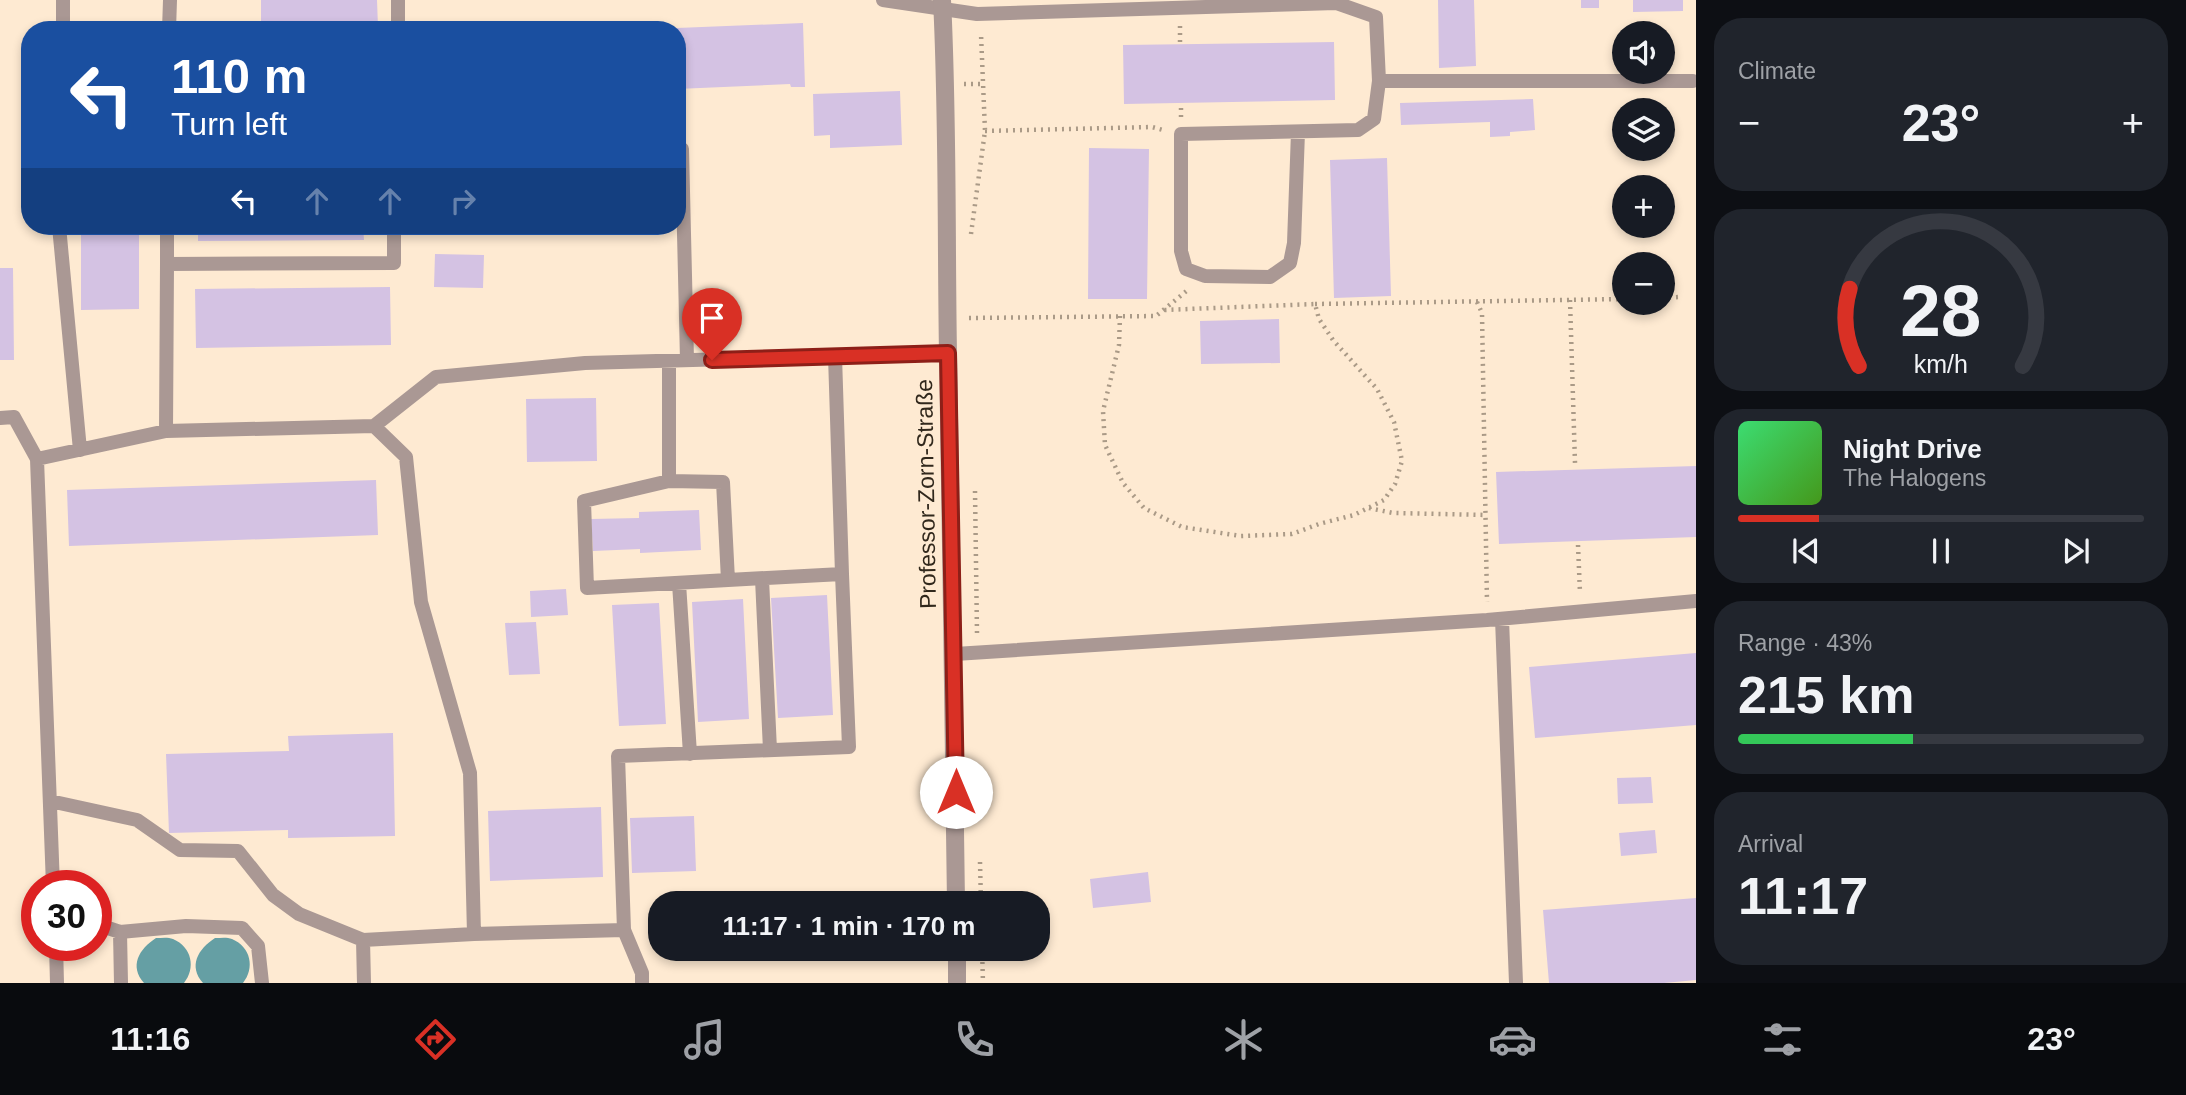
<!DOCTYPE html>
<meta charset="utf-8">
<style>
:root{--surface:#171b24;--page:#20242c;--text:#f1f3f6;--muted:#9ea1a6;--line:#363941;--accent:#d93025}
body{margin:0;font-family:Arial,sans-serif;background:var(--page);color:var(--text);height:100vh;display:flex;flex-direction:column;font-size:26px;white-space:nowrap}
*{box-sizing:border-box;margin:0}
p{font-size:23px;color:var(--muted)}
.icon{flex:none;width:38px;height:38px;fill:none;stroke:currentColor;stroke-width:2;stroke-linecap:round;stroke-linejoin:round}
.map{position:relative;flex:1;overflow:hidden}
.sheet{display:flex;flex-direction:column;gap:18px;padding:18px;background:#0d0f14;width:490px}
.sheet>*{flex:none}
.hud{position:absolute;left:21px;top:21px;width:665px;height:214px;border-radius:28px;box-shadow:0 4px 10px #0003;background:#1a4fa0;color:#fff;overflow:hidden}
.fabs{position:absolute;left:1612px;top:21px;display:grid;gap:14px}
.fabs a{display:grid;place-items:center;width:63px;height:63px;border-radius:50%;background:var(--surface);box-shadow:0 4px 10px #0003;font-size:35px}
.speed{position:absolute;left:21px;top:870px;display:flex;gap:14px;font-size:35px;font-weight:700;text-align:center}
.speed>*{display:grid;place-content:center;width:91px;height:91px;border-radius:50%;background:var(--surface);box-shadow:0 4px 10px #0003;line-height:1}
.speed .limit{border:10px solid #d22;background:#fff;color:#111}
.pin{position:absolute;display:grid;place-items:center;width:60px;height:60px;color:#fff;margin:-72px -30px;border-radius:50% 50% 50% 0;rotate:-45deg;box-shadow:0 0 7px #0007}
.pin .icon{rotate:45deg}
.me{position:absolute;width:77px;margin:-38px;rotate:0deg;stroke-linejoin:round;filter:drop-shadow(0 0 5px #0008)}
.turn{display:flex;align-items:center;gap:24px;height:147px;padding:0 35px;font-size:32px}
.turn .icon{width:91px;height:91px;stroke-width:2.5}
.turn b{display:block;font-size:49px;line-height:60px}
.lanes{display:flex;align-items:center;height:66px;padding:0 35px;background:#0003;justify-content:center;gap:35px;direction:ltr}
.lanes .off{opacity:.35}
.big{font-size:52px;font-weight:700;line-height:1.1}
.sheet .card{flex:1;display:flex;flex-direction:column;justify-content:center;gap:10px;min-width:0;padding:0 24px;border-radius:28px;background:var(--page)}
.sheet .dial{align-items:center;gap:0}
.dial svg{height:182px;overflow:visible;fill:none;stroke:var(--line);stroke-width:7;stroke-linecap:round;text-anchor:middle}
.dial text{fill:var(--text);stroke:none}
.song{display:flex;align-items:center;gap:21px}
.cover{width:84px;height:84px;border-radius:10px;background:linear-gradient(135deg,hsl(140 70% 55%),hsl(100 70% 35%))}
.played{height:7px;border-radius:4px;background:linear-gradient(90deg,var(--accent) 20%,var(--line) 20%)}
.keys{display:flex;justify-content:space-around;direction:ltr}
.heat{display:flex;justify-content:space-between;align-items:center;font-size:38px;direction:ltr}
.charge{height:10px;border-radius:5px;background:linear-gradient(90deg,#34c759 43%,var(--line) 0)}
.trip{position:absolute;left:648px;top:891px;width:402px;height:70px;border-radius:28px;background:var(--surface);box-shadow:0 4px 10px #0003;font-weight:700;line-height:70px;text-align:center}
.tabs{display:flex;height:112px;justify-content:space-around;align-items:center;background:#090b0e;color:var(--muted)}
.tabs .icon{width:49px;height:49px}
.tabs .selected{color:var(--accent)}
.tabs b{font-size:32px;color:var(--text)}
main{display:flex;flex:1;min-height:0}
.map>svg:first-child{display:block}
.water{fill:#659fa4}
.building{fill:#d4c2e3}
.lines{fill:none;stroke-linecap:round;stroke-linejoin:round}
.path{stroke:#aa9a87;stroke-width:4.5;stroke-dasharray:2 5;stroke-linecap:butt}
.lane{stroke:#aa9894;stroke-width:14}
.street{stroke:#aa9894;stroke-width:18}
.route-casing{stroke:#8d1f18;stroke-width:18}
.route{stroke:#d93025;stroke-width:12}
.labels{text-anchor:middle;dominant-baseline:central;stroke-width:5;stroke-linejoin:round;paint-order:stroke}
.street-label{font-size:23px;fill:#31281c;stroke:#feead2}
</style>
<main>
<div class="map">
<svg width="1696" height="983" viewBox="0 0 1696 983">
<rect width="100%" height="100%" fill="#feead2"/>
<path class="water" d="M 156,938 C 162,938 168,937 173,939 C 192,947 196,968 184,983 L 144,983 C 129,966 139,949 156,938 Z
M 215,938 C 221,938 227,937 232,939 C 251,947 255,968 243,983 L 203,983 C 188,966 198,949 215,938 Z"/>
<path class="building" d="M 261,0 L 377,0 L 378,27 L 261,30 Z
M 1438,0 L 1474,0 L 1476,66 L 1439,68 Z
M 1581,0 L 1599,0 L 1599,8 L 1581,8 Z
M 1633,0 L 1683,0 L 1683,11 L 1633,12 Z
M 803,23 L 805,87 L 791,87 L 790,84 L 677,89 L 677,28 Z
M 1334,42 L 1335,100 L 1124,104 L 1123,45 Z
M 900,91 L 902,145 L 830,148 L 830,135 L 814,136 L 813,94 Z
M 1533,99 L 1535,130 L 1510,132 L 1510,136 L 1490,137 L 1490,122 L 1401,125 L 1400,103 Z
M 1089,148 L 1149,149 L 1147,299 L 1088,299 Z
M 1387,158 L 1391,296 L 1334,298 L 1330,160 Z
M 81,226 L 139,226 L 139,309 L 81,310 Z
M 198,226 L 363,226 L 364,240 L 198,241 Z
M 435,254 L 484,255 L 483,288 L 434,287 Z
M 0,268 L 13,268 L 14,360 L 0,360 Z
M 390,287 L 391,345 L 196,348 L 195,289 Z
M 1279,319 L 1280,363 L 1201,364 L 1200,321 Z
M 596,398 L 597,461 L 527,462 L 526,399 Z
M 1696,466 L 1696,537 L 1499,544 L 1496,472 Z
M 376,480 L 378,535 L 69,546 L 67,490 Z
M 699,510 L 701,550 L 640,553 L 640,549 L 593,551 L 591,519 L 639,518 L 639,512 Z
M 566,589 L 568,615 L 531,617 L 530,591 Z
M 827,595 L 833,715 L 778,718 L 771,598 Z
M 743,599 L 749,719 L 698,722 L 692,602 Z
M 659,603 L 666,724 L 619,726 L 612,605 Z
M 536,622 L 540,674 L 509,675 L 505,623 Z
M 1696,653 L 1696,725 L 1535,738 L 1529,667 Z
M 393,733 L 395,836 L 288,838 L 288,830 L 169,833 L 166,754 L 289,751 L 288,736 Z
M 1651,777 L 1653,803 L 1618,804 L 1617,778 Z
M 601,807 L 603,877 L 490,881 L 488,811 Z
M 694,816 L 696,871 L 632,873 L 630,818 Z
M 1655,830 L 1657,853 L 1621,856 L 1619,833 Z
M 1148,872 L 1151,902 L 1093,908 L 1090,879 Z
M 1696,898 L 1696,980 L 1664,983 L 1549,983 L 1543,910 Z"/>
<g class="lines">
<path class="path" d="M 1180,26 L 1180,44
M 964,84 L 984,84
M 1181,117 L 1181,103
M 985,131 L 1152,127 L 1163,130
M 971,234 L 985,131 L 981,34
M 1662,298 L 1680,297
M 1570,300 L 1575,463
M 1477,302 L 1482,313 L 1487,602
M 1315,304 L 1624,299
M 1120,316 L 1119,345 L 1103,411 L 1105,445 L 1123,483 L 1144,508 L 1182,527 L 1241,536 L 1292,534 L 1319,524 L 1354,515 L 1384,500 L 1395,484 L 1402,461 L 1394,422 L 1377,389 L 1333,340 L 1319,319 L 1315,304 L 1164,310
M 969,318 L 1156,316 L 1189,289
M 975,491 L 977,633
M 1369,508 L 1393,513 L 1487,515
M 1578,545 L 1580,593
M 980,862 L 981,903
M 982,948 L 983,983"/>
<path class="lane" d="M 63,0 L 63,30
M 883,0 L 977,14 L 1336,3 L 1376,17 L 1379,81 L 1693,81
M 169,30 L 170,0
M 398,30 L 398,0
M 1298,132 L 1294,243 L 1290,263 L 1270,277 L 1205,276 L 1186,269 L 1181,251 L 1181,134 L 1358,130 L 1374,119 L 1379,81
M 682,149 L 687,360
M 59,226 L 80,450
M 167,226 L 167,264 L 394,263 L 394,226
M 669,361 L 669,481 L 723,482 L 728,580 L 842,574 L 835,356
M 0,418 L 14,417 L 37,459 L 53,886
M 374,426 L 406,457 L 421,602 L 470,773 L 474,934 L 624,930 L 618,756 L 849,747 L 842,574
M 166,431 L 167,264
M 37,459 L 166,431 L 374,426 L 436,377 L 585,363 L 948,353
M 669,481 L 584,501 L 587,588 L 728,580
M 762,579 L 770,750
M 679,583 L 690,754
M 1502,619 L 1516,983
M 955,654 L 1487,620 L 1696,601
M 50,801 L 137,820 L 180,850 L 238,851 L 273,895 L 299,914 L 363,940
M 96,924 L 120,932 L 186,926 L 242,928 L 258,946 L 262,983
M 624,930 L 642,973 L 642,983
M 120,932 L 121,983
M 56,945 L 57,983
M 364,983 L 363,940 L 474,934"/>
<path class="street" d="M 942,0 C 948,118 946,236 948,354 C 950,537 955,720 956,903
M 957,948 L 957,983"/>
</g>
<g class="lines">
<g class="route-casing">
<path id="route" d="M 712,360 L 948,353 L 956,792"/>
</g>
<use href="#route" class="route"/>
</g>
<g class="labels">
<g class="street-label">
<text transform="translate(926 494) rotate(-91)">Professor-Zorn-Straße</text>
</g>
</g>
</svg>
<div class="fabs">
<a><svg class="icon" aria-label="sound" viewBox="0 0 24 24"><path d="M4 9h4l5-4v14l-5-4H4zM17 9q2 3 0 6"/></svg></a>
<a><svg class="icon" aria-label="layers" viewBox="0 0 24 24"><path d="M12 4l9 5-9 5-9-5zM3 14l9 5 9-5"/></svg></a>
<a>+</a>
<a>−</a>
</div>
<div class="speed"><div class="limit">30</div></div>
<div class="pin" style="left:712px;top:360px;background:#d93025"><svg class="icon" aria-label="arrive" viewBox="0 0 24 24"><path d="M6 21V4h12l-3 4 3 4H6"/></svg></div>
<svg class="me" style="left:956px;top:792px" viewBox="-20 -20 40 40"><circle r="19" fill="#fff"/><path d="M0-13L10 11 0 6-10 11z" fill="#d93025"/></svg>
<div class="trip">11:17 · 1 min · 170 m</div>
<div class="hud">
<div class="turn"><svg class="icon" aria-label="left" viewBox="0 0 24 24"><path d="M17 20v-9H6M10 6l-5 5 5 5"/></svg><div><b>110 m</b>Turn left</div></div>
<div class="lanes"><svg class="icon" aria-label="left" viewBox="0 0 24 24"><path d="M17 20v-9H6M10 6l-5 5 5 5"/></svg><svg class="icon off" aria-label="ahead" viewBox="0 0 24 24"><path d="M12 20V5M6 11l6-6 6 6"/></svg><svg class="icon off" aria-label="ahead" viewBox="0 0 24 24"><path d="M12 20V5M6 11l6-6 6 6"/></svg><svg class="icon off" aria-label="right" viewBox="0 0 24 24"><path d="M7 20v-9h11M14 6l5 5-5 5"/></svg></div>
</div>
</div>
<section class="sheet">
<div class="card"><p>Climate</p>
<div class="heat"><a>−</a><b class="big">23°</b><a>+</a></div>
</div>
<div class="card dial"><svg viewBox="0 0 100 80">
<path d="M14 69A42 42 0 1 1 86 69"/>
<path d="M14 69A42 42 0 0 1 10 35" stroke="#d93025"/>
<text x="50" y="56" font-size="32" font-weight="700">28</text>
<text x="50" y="72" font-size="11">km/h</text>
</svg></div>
<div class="card">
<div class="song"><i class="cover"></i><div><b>Night Drive</b><p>The Halogens</p></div></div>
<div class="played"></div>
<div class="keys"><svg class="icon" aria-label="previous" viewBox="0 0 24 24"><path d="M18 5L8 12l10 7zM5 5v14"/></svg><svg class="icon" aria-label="pause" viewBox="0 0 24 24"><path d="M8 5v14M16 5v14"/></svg><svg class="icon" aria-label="next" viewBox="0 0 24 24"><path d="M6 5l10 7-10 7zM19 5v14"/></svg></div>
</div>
<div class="card"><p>Range · 43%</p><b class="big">215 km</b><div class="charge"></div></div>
<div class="card"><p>Arrival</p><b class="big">11:17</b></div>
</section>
</main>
<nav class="tabs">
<b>11:16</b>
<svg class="icon selected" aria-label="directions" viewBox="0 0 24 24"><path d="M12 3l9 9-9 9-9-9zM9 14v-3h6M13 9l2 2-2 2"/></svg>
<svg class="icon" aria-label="music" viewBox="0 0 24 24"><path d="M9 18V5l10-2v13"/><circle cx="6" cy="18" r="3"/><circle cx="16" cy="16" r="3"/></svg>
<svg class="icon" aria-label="phone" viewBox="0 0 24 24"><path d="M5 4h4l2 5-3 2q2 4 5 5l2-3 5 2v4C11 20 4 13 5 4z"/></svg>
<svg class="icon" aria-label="climate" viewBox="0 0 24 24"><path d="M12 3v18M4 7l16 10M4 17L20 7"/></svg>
<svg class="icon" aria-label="car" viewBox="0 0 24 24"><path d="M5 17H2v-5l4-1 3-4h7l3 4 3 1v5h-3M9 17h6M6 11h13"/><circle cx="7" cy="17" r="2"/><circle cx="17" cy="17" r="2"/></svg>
<svg class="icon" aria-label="filters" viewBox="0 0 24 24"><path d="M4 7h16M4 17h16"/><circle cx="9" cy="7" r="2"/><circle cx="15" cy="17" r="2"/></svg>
<b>23°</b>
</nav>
